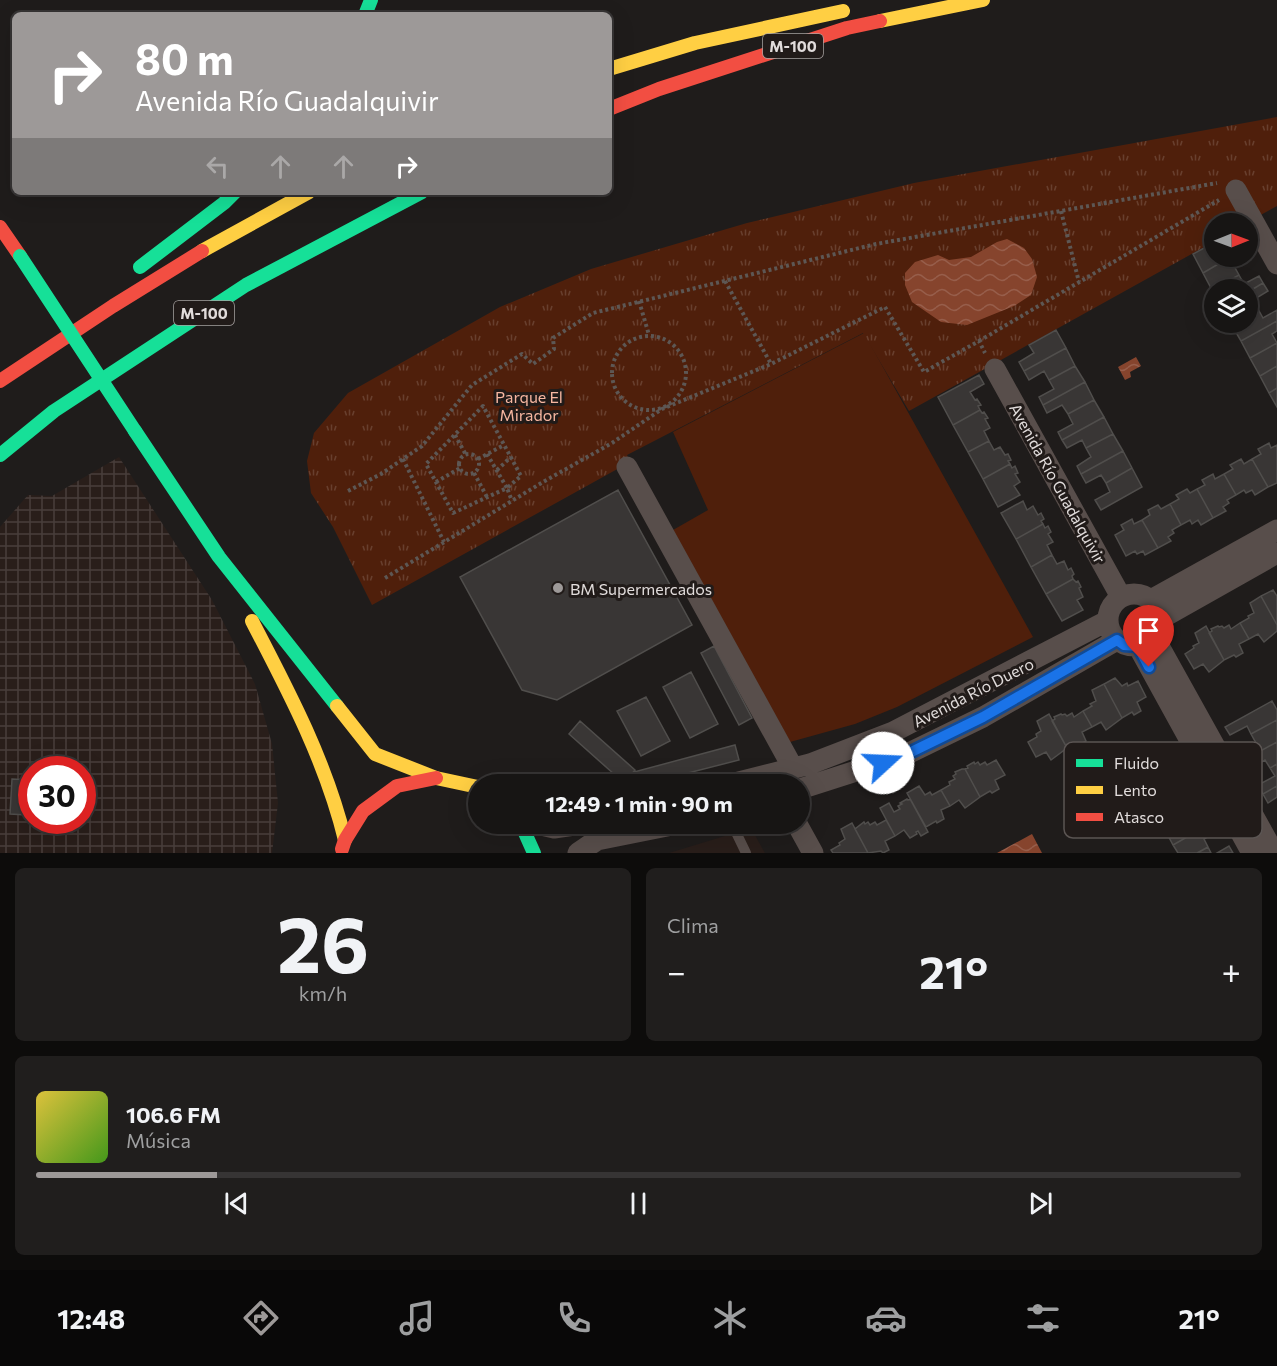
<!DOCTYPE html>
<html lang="es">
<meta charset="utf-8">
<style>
:root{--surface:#171514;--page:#201e1d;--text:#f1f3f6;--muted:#9e9fa0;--line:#363434;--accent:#9d9998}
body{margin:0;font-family:Commissioner,sans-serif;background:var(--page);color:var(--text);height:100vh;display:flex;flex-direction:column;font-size:22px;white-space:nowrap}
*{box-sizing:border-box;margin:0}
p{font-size:20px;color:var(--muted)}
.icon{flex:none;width:33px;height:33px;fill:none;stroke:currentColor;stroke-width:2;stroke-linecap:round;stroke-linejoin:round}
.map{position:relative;height:853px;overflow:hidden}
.panel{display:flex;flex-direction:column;gap:15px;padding:15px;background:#0d0c0b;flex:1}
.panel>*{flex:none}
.top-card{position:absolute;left:12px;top:12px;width:600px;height:183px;border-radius:9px;box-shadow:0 6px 24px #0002,0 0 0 2px var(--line);background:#9d9998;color:#fff;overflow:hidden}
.needle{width:39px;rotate:89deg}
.tools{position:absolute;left:1204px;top:213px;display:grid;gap:12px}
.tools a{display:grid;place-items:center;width:54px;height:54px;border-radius:50%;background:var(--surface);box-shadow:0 6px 24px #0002,0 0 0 2px var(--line);font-size:30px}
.speed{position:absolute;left:18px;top:756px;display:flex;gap:12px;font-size:30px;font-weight:700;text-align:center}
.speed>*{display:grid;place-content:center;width:78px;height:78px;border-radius:50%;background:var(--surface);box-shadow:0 6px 24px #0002,0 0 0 2px var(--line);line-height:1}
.speed .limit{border:9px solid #d22;background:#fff;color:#111}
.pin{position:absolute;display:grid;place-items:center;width:51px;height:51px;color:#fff;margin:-62px -26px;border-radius:50% 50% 50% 0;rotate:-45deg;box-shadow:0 0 6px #0007}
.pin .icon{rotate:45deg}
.me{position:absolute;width:66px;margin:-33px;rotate:70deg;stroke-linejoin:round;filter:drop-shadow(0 0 4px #0008)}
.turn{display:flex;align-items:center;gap:21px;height:126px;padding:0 24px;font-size:27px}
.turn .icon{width:78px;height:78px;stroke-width:2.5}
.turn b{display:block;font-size:42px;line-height:51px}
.lanes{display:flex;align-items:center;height:57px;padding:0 24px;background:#0003;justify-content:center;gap:30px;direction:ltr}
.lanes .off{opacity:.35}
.big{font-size:45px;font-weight:700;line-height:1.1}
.panel .tile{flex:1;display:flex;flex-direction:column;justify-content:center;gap:9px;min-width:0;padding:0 21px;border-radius:9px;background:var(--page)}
.panel .dial{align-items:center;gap:0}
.dial b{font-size:78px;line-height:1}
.song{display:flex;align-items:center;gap:18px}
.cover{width:72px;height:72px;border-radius:9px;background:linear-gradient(135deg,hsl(50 70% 55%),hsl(100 70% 35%))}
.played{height:6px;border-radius:3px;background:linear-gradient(90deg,var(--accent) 15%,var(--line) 15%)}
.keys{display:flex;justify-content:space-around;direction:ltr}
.heat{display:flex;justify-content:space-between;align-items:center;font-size:33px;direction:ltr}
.panel .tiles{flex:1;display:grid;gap:15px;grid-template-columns:1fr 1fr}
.tile:last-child{grid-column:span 2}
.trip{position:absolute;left:468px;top:774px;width:342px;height:60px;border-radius:30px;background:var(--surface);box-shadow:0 6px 24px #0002,0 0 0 2px var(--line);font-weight:700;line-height:60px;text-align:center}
.tab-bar{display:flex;height:96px;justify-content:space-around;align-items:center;background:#090808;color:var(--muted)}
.tab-bar .icon{width:42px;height:42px}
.tab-bar .current{color:var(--accent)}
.tab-bar b{font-size:27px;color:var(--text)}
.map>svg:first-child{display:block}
.built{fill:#291e1a}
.industrial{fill:url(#industrial-grid);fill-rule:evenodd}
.grass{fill:#4f1f0b}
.park{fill:url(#park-tufts)}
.water{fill:url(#water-waves)}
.building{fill:#393635;stroke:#504e4c;stroke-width:1.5}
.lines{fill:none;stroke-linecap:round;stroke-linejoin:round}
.path{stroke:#5d5754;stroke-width:4;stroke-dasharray:3 3;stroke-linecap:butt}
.lane{stroke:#584e4b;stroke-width:10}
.street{stroke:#584e4b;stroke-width:21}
.fast{stroke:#16e098;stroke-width:14}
.slow{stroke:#ffcf43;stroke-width:14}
.jam{stroke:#f24e42;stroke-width:14}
.fast-bridge{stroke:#16e098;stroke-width:14}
.route-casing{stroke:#114b97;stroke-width:15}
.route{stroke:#1a73e8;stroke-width:10}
.poi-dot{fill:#9d9998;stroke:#211b19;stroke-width:2}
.labels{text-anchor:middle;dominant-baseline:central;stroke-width:6;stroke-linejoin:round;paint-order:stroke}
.shield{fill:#211b19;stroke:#a7a2a1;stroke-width:1.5}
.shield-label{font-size:15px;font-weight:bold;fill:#e1dcdb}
.park-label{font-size:16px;fill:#f6b6a0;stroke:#211b19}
.street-label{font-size:16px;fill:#e1dcdb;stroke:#211b19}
.poi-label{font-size:16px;fill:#e1dcdb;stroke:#211b19;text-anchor:start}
.key{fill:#211b19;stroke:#5b5553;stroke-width:1.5}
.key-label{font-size:16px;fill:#e1dcdb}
</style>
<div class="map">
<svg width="1277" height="853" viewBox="0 0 1277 853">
<defs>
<pattern id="industrial-grid" width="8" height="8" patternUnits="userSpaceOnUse" patternTransform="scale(1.5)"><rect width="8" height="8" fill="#291e1a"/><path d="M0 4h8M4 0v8" fill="none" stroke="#483e3b"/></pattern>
<pattern id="park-tufts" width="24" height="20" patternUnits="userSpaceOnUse" patternTransform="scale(1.5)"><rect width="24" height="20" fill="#4f1f0b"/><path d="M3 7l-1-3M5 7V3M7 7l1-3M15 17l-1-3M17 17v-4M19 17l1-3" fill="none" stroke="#683f2e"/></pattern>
<pattern id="water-waves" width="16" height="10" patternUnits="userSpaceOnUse" patternTransform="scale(1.5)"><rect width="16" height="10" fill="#86442d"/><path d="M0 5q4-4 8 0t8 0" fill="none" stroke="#975e4b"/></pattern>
</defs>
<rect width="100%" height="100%" fill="#1f1c1b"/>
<path class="built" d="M 751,828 L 765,853 L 669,853 Z"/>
<path class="industrial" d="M 119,457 L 212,600 L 255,684 L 272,744 L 278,803 L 272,853 L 0,853 L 0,527 L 28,495 L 52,496 ZM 32,770 L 82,770 L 82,820 L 32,820 Z"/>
<path class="grass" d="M 864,333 L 1033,637 L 897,707 L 855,724 L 790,742 L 673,530 L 708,510 L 673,432 Z"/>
<path class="park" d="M 1277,117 L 1277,206 L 1246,223 L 1215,224 L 1215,241 L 909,411 L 863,333 L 627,455 L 630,462 L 372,605 L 333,527 L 311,493 L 307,461 L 314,433 L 348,393 L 500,307 L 591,269 L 747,223 L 914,183 Z"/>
<path class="water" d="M 1007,239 L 1024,248 L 1032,259 L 1037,277 L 1031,295 L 1014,306 L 967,325 L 941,322 L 912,302 L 905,285 L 905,273 L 915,262 L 938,255 L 949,260 L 971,257 L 997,242 Z
M 1136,357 L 1141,366 L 1130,372 L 1131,377 L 1125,380 L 1118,367 Z
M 1032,834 L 1042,853 L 997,853 Z"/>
<path class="building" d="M 1215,242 L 1215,256 L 1232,256 L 1203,273 L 1193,254 Z
M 1232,256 L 1248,256 L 1249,258 L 1234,266 L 1239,275 L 1212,290 L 1203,273 Z
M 1239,275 L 1244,284 L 1259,276 L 1263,283 L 1248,292 L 1248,290 L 1215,290 L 1215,294 L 1212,290 Z
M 1263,283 L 1268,291 L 1253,300 L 1258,309 L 1248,314 L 1248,292 Z
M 1258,309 L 1263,318 L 1277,310 L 1277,321 L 1241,341 L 1231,324 L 1248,322 L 1248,314 Z
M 1277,321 L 1277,331 L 1272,334 L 1277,343 L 1250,358 L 1241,341 Z
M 1056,330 L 1066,348 L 1024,371 L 1019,362 L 1034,353 L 1029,345 Z
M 1277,343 L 1277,366 L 1260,376 L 1250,358 Z
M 1066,348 L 1075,366 L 1049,380 L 1044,371 L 1029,380 L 1024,371 Z
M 1075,366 L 1085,382 L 1043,405 L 1039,397 L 1054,389 L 1049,380 Z
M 1277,366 L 1277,388 L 1269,393 L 1260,376 Z
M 979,375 L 984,384 L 970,392 L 975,400 L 977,399 L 981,405 L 978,406 L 980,410 L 953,425 L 938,397 Z
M 1085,382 L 1094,400 L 1068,414 L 1062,405 L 1047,413 L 1043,405 Z
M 1277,388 L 1277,407 L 1269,393 Z
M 1094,400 L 1104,417 L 1062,440 L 1058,432 L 1073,424 L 1068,414 Z
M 980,410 L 982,413 L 984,412 L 988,418 L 985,419 L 990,428 L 984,431 L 989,441 L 968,452 L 953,425 Z
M 1104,417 L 1113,434 L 1086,448 L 1082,440 L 1067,448 L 1062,440 Z
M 1113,434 L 1123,451 L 1081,474 L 1077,466 L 1091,457 L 1086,448 Z
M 989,441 L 994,450 L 1000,447 L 1005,455 L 1008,454 L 1011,460 L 1008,461 L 1010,464 L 983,479 L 968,452 Z
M 1269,443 L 1271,448 L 1277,445 L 1277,483 L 1268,487 L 1252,459 L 1261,454 L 1258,449 Z
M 1123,451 L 1132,468 L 1106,483 L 1101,475 L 1086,483 L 1081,474 Z
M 1241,459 L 1244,464 L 1252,459 L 1268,487 L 1255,495 L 1252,490 L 1246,493 L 1244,490 L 1236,495 L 1224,474 L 1233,469 L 1230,465 Z
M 1010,464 L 1012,468 L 1015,466 L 1018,473 L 1015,474 L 1020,482 L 1014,486 L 1020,495 L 998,507 L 983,479 Z
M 1132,468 L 1142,487 L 1101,510 L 1095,500 L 1110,492 L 1106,483 Z
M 1213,474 L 1215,479 L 1224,474 L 1236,495 L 1227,500 L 1229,503 L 1223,507 L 1226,511 L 1213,518 L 1197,489 L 1205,485 L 1202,480 Z
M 1187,489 L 1190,493 L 1197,489 L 1213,518 L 1201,525 L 1198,520 L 1192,524 L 1190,520 L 1181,525 L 1170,504 L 1179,499 L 1176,495 Z
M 618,490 L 692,625 L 557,700 L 522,690 L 460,577 Z
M 1023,501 L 1027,510 L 1033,506 L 1038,515 L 1041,513 L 1044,519 L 1041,521 L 1043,524 L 1016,539 L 1001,513 Z
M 1170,504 L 1181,525 L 1172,530 L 1174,533 L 1168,537 L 1171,541 L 1158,548 L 1142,520 L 1150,515 L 1148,510 L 1158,505 L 1161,509 Z
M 1132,519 L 1134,524 L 1142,520 L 1158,548 L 1145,555 L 1143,551 L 1137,554 L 1135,551 L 1126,556 L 1115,535 L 1124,530 L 1121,525 Z
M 1043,524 L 1045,528 L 1048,526 L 1051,532 L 1048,534 L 1053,542 L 1047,545 L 1052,555 L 1031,567 L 1016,539 Z
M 1052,555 L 1057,564 L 1064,561 L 1068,570 L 1071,568 L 1074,574 L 1072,576 L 1073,579 L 1046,594 L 1031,567 Z
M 1073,579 L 1076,582 L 1078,581 L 1081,587 L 1079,588 L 1083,597 L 1077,600 L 1083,610 L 1062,621 L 1046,594 Z
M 1273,590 L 1277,596 L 1277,625 L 1261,596 Z
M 1261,596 L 1277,625 L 1277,631 L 1264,642 L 1258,634 L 1249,639 L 1240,623 L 1249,618 L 1248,616 L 1254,613 L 1250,603 Z
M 1240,623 L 1249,639 L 1239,644 L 1243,653 L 1236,657 L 1234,655 L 1224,660 L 1209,633 L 1212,631 L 1211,629 L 1218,626 L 1219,627 L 1222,626 L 1224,628 L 1229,625 L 1231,629 Z
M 1206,626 L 1224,660 L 1209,672 L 1203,664 L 1194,669 L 1185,654 L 1194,648 L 1193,646 L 1199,643 L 1195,633 Z
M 714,646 L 752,718 L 739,725 L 701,653 Z
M 691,672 L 718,724 L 690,738 L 663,687 Z
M 1115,678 L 1122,686 L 1127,683 L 1128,686 L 1138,681 L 1146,697 L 1137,702 L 1141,711 L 1134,715 L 1132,712 L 1122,718 L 1104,684 Z
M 1104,684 L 1122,718 L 1106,730 L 1101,722 L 1092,727 L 1083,711 L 1092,706 L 1090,704 L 1096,701 L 1092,690 Z
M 646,697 L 670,741 L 641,756 L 617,711 Z
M 1272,701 L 1277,710 L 1277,720 L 1251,734 L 1247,726 L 1230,735 L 1225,727 Z
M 1083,711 L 1092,727 L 1082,732 L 1086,741 L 1079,745 L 1077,743 L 1067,748 L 1052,721 L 1055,719 L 1054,717 L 1061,714 L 1062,715 L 1065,714 L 1067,716 L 1072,713 L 1074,717 Z
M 1049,714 L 1067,748 L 1051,760 L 1046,752 L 1036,757 L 1028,742 L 1037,737 L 1036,734 L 1041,731 L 1037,721 Z
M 1277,720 L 1277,742 L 1244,760 L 1239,752 L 1256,743 L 1251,734 Z
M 580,721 L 635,770 L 624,783 L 569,734 Z
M 1277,742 L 1277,764 L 1270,768 L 1265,760 L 1249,769 L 1244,760 Z
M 735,745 L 739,760 L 645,784 L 637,784 L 634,772 Z
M 996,760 L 1005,775 L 995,780 L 999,789 L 992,793 L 990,791 L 980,797 L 965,769 L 968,768 L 967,766 L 974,762 L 975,764 L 978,762 L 980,765 L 985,762 L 987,765 Z
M 1277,764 L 1277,786 L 1263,794 L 1258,785 L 1275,776 L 1270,768 Z
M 962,769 L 965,769 L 980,797 L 965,808 L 959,800 L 950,806 L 941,790 L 950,785 L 949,782 L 955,779 L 953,776 L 956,774 L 955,772 Z
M 12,779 L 30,780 L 27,815 L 10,814 Z
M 919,786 L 925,795 L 930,792 L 932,795 L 941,790 L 950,806 L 941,810 L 944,819 L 937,823 L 936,821 L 926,827 L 907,793 Z
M 1277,786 L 1277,797 L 1268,803 L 1263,794 Z
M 907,799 L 908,800 L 910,799 L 928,832 L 921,836 L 918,831 L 916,832 L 917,834 L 910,838 L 904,830 L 895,836 L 880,808 L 889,803 L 894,812 L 900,809 L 898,806 L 902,804 L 900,803 Z
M 1190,813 L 1194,822 L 1210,813 L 1215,821 L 1173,845 L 1164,828 Z
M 886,820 L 895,836 L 885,841 L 889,850 L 883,853 L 881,851 L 868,853 L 855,829 L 864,822 L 865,824 L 868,822 L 870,825 L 875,822 L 877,825 Z
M 1215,821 L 1220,830 L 1204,839 L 1208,847 L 1197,853 L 1178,853 L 1173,845 Z
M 852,823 L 868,853 L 833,853 L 831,850 L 840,845 L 839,843 L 845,839 L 841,829 Z
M 1229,846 L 1233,853 L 1217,853 Z
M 1208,847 L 1211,853 L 1197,853 L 1201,851 Z"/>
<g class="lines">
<path class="path" d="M 1061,211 L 1079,282
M 725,281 L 771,364
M 639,301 L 649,335
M612 373a37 37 0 1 1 74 0a37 37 0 1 1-74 0Z
M 979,341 L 1219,200
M 455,435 L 466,455
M 487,454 L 507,488 L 453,513 L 426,464 L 483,406 L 521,476 L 507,488 L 512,501
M459 464a10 10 0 1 1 20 0a10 10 0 1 1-20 0Z
M 403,459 L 444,542
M 478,459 L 504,445
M 497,470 L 511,457
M 474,473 L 487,497
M 436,482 L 460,468
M 348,491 L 381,474 L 422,446 L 472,385 L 522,354 L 533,364 L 554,349 L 553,338 L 593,313 L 876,244 L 1217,183
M 385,578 L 543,482 L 612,443 L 662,409 L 771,364 L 885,307 L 924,372 L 979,341 L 985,353"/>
<path class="lane" d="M 732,824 L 746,853"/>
<path class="street" d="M 1236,190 L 1277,264
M 995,369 L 1121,597
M 627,467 L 793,768
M1108 620a26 26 0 1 1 52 0a26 26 0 1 1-52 0Z
M 1151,600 L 1277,530
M 1160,619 L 1277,553
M 1154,637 L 1274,853
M 1138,646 L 1252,853
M 731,784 L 810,764 L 893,732 L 1107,621
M 800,789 L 903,756 L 983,717 L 1117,640
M 537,824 L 554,828 L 581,824
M 797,824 L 813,853
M 578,853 L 597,840 L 677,824"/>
<path class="fast" d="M 365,15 L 371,0
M 140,267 L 224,203 L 235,192
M 135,431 L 219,557 L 337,706
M 0,455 L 54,411 L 246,285 L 422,192
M 521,824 L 534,853"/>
<path class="slow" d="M 880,21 L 983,0
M 609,69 L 695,43 L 843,11
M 202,251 L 309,192
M 252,621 C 289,692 326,762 345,840
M 337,706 L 375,754 L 436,778 L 478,787"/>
<path class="jam" d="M 609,109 L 659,89 L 847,28 L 880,21
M 0,227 L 20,256
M 0,381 L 113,306 L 202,251
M 342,849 L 345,840 L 363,811 L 397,786 L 436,778"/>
<path class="fast-bridge" d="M 20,256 L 135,431"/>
</g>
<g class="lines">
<g class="route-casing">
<path id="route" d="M 883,763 L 903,756 L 983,717 L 1117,640 L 1124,645 L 1138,646 L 1149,667"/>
</g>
<use href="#route" class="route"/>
</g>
<circle class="poi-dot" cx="558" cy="588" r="6"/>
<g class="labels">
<g class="shield">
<rect x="763" y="34" width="60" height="24" rx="4.5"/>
<rect x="174" y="301" width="60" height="24" rx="4.5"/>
</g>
<g class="shield-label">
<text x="793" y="46">M-100</text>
<text x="204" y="313">M-100</text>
</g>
<g class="park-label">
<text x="529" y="396">Parque El<tspan x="529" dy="18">Mirador</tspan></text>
</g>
<g class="street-label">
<text transform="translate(1058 483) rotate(61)">Avenida Río Guadalquivir</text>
<text transform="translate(973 692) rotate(-27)">Avenida Río Duero</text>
</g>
<g class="poi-label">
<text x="570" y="588">BM Supermercados</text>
</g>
</g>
<rect x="1064" y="742" width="198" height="96" rx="9" class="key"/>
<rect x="1076" y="759" width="27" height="8" fill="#16e098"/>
<rect x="1076" y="786" width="27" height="8" fill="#ffcf43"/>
<rect x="1076" y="813" width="27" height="8" fill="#f24e42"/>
<g class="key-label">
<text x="1114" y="769">Fluido</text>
<text x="1114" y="796">Lento</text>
<text x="1114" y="823">Atasco</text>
</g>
</svg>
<div class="tools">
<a><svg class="needle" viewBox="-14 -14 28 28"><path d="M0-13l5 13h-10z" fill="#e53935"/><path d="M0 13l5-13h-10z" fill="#9e9fa0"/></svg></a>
<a><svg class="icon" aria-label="layers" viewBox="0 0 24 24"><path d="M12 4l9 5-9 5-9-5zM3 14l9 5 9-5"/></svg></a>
</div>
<div class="speed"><div class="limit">30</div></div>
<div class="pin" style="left:1149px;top:667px;background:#d93025"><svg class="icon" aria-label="arrive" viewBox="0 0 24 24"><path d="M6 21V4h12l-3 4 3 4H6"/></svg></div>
<svg class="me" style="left:883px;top:763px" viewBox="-20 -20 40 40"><circle r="19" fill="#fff"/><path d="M0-13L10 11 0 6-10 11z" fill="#1a73e8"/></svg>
<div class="trip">12:49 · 1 min · 90 m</div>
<div class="top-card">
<div class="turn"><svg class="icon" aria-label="right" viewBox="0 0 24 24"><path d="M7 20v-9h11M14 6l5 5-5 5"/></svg><div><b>80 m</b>Avenida Río Guadalquivir</div></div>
<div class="lanes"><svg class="icon off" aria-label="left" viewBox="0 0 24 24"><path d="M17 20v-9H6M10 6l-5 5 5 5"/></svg><svg class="icon off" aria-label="ahead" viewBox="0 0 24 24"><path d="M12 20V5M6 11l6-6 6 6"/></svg><svg class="icon off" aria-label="ahead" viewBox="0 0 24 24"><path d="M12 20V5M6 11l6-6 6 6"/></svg><svg class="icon" aria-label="right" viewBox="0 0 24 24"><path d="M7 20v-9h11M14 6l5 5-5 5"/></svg></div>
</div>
</div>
<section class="panel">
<div class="tiles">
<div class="tile dial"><b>26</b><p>km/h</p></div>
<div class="tile"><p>Clima</p>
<div class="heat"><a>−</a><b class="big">21°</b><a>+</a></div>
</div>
<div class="tile">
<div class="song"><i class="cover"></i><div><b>106.6 FM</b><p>Música</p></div></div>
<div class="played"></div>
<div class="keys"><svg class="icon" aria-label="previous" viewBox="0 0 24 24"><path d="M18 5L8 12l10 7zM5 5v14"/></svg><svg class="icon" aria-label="pause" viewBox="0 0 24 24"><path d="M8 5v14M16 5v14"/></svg><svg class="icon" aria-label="next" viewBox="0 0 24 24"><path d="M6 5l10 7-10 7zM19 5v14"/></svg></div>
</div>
</div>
</section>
<nav class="tab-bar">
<b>12:48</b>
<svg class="icon current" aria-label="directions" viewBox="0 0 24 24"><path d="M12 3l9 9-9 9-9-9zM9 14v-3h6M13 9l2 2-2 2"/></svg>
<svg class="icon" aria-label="music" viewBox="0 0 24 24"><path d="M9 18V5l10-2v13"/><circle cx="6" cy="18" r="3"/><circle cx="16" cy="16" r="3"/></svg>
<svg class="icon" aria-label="phone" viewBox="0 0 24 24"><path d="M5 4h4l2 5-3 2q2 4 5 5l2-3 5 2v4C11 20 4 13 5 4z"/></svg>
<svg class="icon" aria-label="climate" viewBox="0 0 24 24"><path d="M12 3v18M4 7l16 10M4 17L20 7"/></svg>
<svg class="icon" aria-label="car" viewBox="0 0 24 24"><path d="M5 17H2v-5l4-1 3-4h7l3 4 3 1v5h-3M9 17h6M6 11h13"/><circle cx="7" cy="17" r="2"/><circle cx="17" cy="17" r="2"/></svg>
<svg class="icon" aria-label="filters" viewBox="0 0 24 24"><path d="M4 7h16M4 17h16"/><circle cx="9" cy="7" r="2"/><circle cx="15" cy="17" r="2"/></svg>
<b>21°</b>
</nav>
